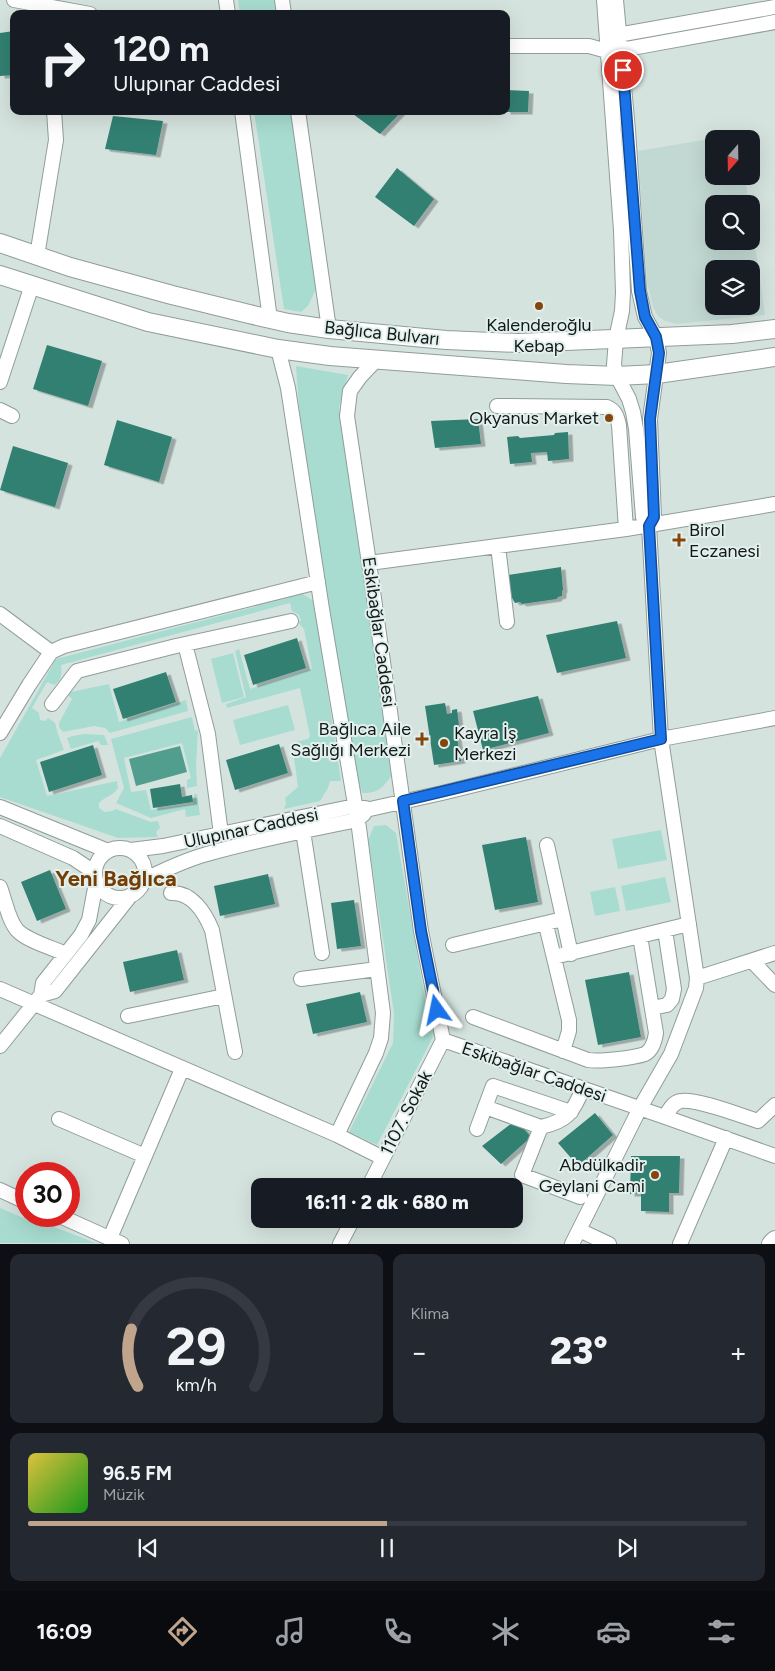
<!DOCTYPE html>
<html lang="tr">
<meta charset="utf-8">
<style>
:root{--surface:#171b24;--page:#242831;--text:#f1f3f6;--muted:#9ea1a6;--line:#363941;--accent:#c0a58c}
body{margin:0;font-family:Figtree,sans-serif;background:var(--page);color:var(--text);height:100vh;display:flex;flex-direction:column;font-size:19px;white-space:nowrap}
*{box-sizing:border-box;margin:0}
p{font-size:16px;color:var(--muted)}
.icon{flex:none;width:28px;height:28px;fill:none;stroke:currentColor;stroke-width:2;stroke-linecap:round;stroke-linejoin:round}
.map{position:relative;height:1244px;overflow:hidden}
.panel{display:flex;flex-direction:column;gap:10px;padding:10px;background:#0d0f14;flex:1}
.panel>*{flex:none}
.guide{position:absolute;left:10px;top:10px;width:500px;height:105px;border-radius:10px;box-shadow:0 5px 20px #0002;background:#171b24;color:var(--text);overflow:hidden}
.needle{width:32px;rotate:200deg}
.buttons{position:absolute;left:705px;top:130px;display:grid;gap:10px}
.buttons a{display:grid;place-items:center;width:55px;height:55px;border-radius:10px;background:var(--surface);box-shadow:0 5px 20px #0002;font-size:25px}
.speed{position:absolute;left:15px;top:1162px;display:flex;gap:10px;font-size:25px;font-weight:700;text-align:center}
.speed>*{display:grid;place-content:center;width:65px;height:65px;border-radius:50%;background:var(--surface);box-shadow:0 5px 20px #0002;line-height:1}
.speed .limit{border:8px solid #d22;background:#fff;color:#111}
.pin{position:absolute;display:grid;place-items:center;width:42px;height:42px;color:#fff;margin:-21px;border:2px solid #fff;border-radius:50%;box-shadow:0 1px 5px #0007}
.me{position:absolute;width:55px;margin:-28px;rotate:348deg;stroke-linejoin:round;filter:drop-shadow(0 0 4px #0008)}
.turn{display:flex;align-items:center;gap:18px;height:105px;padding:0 20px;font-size:22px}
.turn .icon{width:65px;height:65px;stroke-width:2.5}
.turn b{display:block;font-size:35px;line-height:42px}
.big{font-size:38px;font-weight:800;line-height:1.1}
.panel .tile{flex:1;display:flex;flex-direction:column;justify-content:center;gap:8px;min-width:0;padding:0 18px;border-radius:10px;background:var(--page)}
.panel .dial{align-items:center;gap:0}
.dial svg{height:130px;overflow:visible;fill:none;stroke:var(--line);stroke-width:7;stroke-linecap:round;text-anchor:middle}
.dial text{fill:var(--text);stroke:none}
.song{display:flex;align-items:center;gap:15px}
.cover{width:60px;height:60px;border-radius:8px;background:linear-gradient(135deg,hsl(50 70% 55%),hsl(120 70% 35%))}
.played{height:5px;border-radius:2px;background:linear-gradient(90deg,var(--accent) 50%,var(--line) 50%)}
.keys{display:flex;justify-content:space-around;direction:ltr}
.heat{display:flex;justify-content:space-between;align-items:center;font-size:28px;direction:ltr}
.panel .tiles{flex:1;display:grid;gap:10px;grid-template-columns:1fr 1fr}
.tile:last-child{grid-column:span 2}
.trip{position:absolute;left:251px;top:1178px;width:272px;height:50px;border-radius:10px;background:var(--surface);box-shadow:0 5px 20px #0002;font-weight:800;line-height:50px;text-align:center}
.dock{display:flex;height:80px;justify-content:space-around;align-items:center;background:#090b0e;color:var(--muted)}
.dock .icon{width:35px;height:35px}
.dock .current{color:var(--accent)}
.dock b{font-size:22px;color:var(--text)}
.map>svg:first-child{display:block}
.built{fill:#c2d9d3;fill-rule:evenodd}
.green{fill:#a8dcd1}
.water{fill:#519e8f}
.building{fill:#318072;filter:url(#shadow)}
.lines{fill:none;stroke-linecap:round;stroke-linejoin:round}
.minor-casing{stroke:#909d9a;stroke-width:16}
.major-casing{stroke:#909d9a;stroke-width:20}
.minor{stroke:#fff;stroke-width:14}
.major{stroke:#fff;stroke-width:18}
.route-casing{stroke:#114b97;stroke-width:12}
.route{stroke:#1a73e8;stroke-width:9}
.poi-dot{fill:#85460b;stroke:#e2f0ed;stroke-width:2}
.labels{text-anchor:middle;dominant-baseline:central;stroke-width:4;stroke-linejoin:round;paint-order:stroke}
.poi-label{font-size:18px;fill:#131817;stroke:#e2f0ed;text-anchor:end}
.street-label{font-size:18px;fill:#131817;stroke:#e2f0ed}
.district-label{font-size:22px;font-weight:bold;fill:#753c04;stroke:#e2f0ed}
</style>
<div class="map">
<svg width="775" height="1244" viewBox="0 0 775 1244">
<defs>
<filter id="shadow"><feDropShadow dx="4.5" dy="2.5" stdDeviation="0" flood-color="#0004"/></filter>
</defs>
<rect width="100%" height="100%" fill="#d5e3df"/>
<path class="built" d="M 739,134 L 740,139 L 714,139 L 714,176 L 745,176 L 749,204 L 714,204 L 714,241 L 751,241 L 751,218 L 765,315 L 677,324 L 665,321 L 658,316 L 653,307 L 647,283 L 638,151 ZM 714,269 L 751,269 L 751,306 L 714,306 Z"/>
<path class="green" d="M 238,0 L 274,0 L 276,14 L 240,14 Z
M 254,111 L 291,111 L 316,289 L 308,306 L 301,312 L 284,309 Z
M 296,366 L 348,375 L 339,407 L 391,776 C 384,787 377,794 363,793 L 358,785 L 336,654 L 299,407 Z
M 301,593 L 314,601 L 341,781 L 330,781 L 328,788 L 320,801 L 284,809 L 286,803 L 285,798 L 298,787 L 292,743 L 308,739 L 310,736 L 300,688 L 227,708 L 226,704 L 246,697 L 235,651 L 239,649 L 250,689 L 312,669 L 304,629 L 299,623 L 301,620 L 299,615 L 292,611 L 290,603 L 61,665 C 62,674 62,680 54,685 L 47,682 L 32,708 L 39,713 L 40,720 L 45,721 L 48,718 L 55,723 L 58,734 L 64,750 L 36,760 L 47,796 L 117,781 L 118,788 C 113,796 106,796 99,803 L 99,808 L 105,812 L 112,811 L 116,809 L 151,822 L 158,821 L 160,828 L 156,832 L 158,837 L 118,838 L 0,797 L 0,758 L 56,659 L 285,599 Z
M 233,653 L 244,697 L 222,703 L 211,659 Z
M 109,684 L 119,722 L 186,700 L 188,711 L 110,733 L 105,728 L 94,726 L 63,732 L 59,727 L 59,723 L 72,699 L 66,693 Z
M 288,705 L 295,730 L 240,745 L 233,720 Z
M 192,717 L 195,731 L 198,730 L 196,764 L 197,786 L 187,788 L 187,780 L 191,778 L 182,743 L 124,758 L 131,792 L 146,790 L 151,810 L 193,804 L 194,794 L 197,794 L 200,815 L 186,817 L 185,809 L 151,818 L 116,803 L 124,788 L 111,739 Z
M 84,734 L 104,735 L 108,745 L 101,745 L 98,741 L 71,749 L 67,738 L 72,736 Z
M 386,825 L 396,833 L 425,999 L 435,1033 L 377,1145 L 349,1132 L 393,1043 L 394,1013 L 368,840 L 374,826 Z
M 661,830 L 667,860 L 618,869 L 612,839 Z
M 665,877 L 671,902 L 626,911 L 621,886 Z
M 615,887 L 620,911 L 595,916 L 590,892 Z
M 0,1208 L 40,1225 L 46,1224 L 96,1243 L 0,1243 Z"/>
<path class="water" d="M 180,746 L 187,772 L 136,786 L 129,759 Z"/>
<path class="building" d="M 14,31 L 14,75 L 0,76 L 0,33 Z
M 506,90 L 529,91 L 528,112 L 506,112 Z
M 349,111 L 402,111 L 380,134 Z
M 113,116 L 163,121 L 156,155 L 105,149 Z
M 397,168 L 434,199 L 414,226 L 375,197 Z
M 47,345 L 102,361 L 88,406 L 33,389 Z
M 478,419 L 481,444 L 435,448 L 431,421 Z
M 117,420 L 172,437 L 159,482 L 104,465 Z
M 568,432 L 569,459 L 548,461 L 547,452 L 531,453 L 532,462 L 510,464 L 507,437 L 518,436 L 520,438 L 554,435 L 555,433 Z
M 13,446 L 68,463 L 55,507 L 0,490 Z
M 561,567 L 563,590 L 562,591 L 562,596 L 558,597 L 557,599 L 522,604 L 520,602 L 515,603 L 512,598 L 508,575 Z
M 617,621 L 626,658 L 557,673 L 546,635 Z
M 297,638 L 306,668 L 253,685 L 244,655 Z
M 166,672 L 176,702 L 123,719 L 113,689 Z
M 538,696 L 549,733 L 483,750 L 473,711 Z
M 445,703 L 447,714 L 452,713 L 452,710 L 457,709 L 459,725 L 455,726 L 461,761 L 434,765 L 425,706 Z
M 279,744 L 288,773 L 235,790 L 226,760 Z
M 93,745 L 102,775 L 49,792 L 40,762 Z
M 180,784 L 182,797 L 192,795 L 193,802 L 153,808 L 150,789 Z
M 526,837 L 538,902 L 495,910 L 482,845 Z
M 50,870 L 66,909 L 37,921 L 21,882 Z
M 268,874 L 275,904 L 220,916 L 214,886 Z
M 354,900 L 361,946 L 337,949 L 331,903 Z
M 177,950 L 184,980 L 130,992 L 123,962 Z
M 629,972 L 641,1037 L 598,1045 L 585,980 Z
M 360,992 L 367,1022 L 313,1034 L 306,1004 Z
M 595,1113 L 613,1135 L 578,1166 L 558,1143 Z
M 516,1120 L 531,1137 L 501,1164 L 482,1146 Z
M 631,1156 L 680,1156 L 679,1193 L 669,1193 L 669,1212 L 641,1211 L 641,1194 L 630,1194 Z"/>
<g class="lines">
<g class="minor-casing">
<path id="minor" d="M 14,0 L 90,14
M 226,0 L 228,14
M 282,0 L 284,14
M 604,0 L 621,230 L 623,292 L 622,311 L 616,339 L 614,365 L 617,376 L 629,399 L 633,412 L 636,429 L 643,517 L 649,526
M 612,36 L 775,7
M 506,46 L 589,46 L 607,51 L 621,50 L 775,22
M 242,111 L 270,319
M 298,111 L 329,329
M 37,256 L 56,140 L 54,111
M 278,349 L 288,388 L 322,609 L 359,828 L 383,1013 L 381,1038 L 376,1053 L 337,1135
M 377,359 L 360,377 L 350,391 L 347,416 L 369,563 L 421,931 L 443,1040 L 665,1117 L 775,1156
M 0,382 L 32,285
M 497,406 L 607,407 C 616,411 617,417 619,425 L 626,529
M 0,410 L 12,416
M 498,546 L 507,622
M 369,563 L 626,529 L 775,504
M 0,614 L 51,652
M 185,644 L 208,734 L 221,834
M 52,704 L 77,671 L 176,646 L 291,621
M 0,733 L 29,685 L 51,652 L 64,646 L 318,582
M 0,807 L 108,851
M 0,826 L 73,858 L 94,872
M 303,831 L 322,953
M 547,845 L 571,954
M95 873a25 25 0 1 1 50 0a25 25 0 1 1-50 0Z
M 131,850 L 163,846 L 355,806 L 370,809 L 442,793 L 661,739 L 775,718
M 144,880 C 164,870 185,860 207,854 C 256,840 307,830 357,820 L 364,814
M 0,887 C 5,900 8,919 17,930 C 27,941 53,948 66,954
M 171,893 C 192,892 205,913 212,930 L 235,1052
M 546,925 L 569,1020 L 569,1031 L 563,1051
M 453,945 L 563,919
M 554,957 L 689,924
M 752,961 L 775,985
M 697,978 L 775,953
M 301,979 L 377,969
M 0,989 L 337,1135 L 383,1158
M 41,995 L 55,991 L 131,895
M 652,1008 L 667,1005 L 672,999 L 674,989 L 665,930
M 128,1016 L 224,996
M 473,1017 L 588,1060 C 599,1062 634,1058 645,1054 C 652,1050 655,1040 656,1033 L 640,936
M 0,1046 L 41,995 L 43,983 L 81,935 L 89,920 L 96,883
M 485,1107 L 541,1127
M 665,1117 C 669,1110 673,1102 681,1101 C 696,1098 742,1116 758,1121 L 775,1105
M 59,1119 L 145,1156
M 477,1129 L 493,1086 L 571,1112
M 369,1186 L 443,1040
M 0,1190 L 26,1202
M 580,1197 L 522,1175 L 541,1127 C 567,1121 573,1113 583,1088
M 60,1216 L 122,1244
M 579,1230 L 609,1244
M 110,1238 L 182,1069
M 340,1244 L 353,1219
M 572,1244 L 640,1108 L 671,1054 L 696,988 L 697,978 L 661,739 L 649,526 L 654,517 L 650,419 L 659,353 L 656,337 L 645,317 L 639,291 L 628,130 L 616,0
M 680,1244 L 726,1138"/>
</g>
<g class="major-casing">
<path id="major" d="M 0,243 L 70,267 L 172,295 L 249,314 L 288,323 L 329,329 L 446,340 L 518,343 L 732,334 L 775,329
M 0,275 L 148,322 L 278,349 L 330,356 L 566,374 L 617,376 L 657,374 L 775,357
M 771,1244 L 775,1240"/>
</g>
<use href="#minor" class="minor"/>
<use href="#major" class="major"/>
</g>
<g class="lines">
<g class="route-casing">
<path id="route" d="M 437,1010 L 421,931 L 403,801 L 661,739 L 649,526 L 654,517 L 650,419 L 659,353 L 656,337 L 645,317 L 640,291 L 623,70"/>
</g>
<use href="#route" class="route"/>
</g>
<g class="poi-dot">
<circle cx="539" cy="306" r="5"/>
<circle cx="609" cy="418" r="5"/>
<path d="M676.5 532.5h5v5h5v5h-5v5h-5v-5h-5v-5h5z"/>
<path d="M419.5 731.5h5v5h5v5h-5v5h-5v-5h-5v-5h5z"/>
<circle cx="444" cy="743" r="5"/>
<circle cx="655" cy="1175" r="5"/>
</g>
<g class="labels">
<g class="poi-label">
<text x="539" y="325" text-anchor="middle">Kalenderoğlu<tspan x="539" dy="21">Kebap</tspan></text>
<text x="599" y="418">Okyanus Market</text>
<text x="689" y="530" text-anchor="start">Birol<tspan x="689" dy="21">Eczanesi</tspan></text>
<text x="411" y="729">Bağlıca Aile<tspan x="411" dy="21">Sağlığı Merkezi</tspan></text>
<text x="454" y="733" text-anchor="start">Kayra İş<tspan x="454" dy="21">Merkezi</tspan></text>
<text x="645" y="1165">Abdülkadir<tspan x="645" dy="21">Geylani Cami</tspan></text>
</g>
<g class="street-label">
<text transform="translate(382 333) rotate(6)">Bağlıca Bulvarı</text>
<text transform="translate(379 632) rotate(82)">Eskibağlar Caddesi</text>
<text transform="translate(251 828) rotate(-12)">Ulupınar Caddesi</text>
<text transform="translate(534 1072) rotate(19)">Eskibağlar Caddesi</text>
<text transform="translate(406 1113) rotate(-63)">1107. Sokak</text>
</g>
<g class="district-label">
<text x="116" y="878">Yeni Bağlıca</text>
</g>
</g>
</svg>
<div class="buttons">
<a><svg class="needle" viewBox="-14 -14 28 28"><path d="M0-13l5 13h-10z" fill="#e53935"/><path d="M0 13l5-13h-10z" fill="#9ea1a6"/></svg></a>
<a><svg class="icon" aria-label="search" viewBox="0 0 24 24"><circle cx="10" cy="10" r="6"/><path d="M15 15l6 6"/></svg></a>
<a><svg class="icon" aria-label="layers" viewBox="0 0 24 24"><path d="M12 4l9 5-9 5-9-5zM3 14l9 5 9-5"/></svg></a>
</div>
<div class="speed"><div class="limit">30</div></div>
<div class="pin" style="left:623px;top:70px;background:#d93025"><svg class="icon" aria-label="arrive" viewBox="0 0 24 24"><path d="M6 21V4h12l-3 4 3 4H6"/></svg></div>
<svg class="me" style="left:437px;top:1010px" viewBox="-20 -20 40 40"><path d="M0-17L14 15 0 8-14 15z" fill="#1a73e8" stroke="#fff" stroke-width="4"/></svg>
<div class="trip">16:11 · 2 dk · 680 m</div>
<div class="guide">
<div class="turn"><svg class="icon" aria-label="right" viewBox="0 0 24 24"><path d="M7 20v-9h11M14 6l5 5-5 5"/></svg><div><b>120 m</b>Ulupınar Caddesi</div></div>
</div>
</div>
<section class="panel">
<div class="tiles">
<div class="tile dial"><svg viewBox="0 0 100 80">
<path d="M14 69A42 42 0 1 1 86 69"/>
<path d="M14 69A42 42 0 0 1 10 34" stroke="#c0a58c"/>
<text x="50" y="56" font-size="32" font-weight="700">29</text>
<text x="50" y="72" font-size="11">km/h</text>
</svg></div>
<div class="tile"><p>Klima</p>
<div class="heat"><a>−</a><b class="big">23°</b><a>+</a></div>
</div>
<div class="tile">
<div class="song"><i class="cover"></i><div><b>96.5 FM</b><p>Müzik</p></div></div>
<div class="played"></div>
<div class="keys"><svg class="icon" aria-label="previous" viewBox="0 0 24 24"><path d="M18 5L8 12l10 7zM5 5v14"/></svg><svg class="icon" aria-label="pause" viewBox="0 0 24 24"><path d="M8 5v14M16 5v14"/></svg><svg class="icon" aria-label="next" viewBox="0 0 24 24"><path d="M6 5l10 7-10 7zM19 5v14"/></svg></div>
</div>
</div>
</section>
<nav class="dock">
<b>16:09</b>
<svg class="icon current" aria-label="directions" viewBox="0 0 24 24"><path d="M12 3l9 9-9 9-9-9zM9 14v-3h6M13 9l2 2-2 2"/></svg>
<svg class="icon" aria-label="music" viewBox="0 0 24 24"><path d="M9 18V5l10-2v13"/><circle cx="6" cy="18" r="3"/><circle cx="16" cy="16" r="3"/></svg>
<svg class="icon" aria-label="phone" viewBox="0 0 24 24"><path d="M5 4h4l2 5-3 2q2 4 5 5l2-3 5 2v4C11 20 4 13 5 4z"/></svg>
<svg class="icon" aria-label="climate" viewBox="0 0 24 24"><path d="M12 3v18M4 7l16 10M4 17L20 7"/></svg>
<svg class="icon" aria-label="car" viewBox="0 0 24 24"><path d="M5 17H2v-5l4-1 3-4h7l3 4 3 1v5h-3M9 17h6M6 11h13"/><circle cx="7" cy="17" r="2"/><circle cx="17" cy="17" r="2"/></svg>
<svg class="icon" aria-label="filters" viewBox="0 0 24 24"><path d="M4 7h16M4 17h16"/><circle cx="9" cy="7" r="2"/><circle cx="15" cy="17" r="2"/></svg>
</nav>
